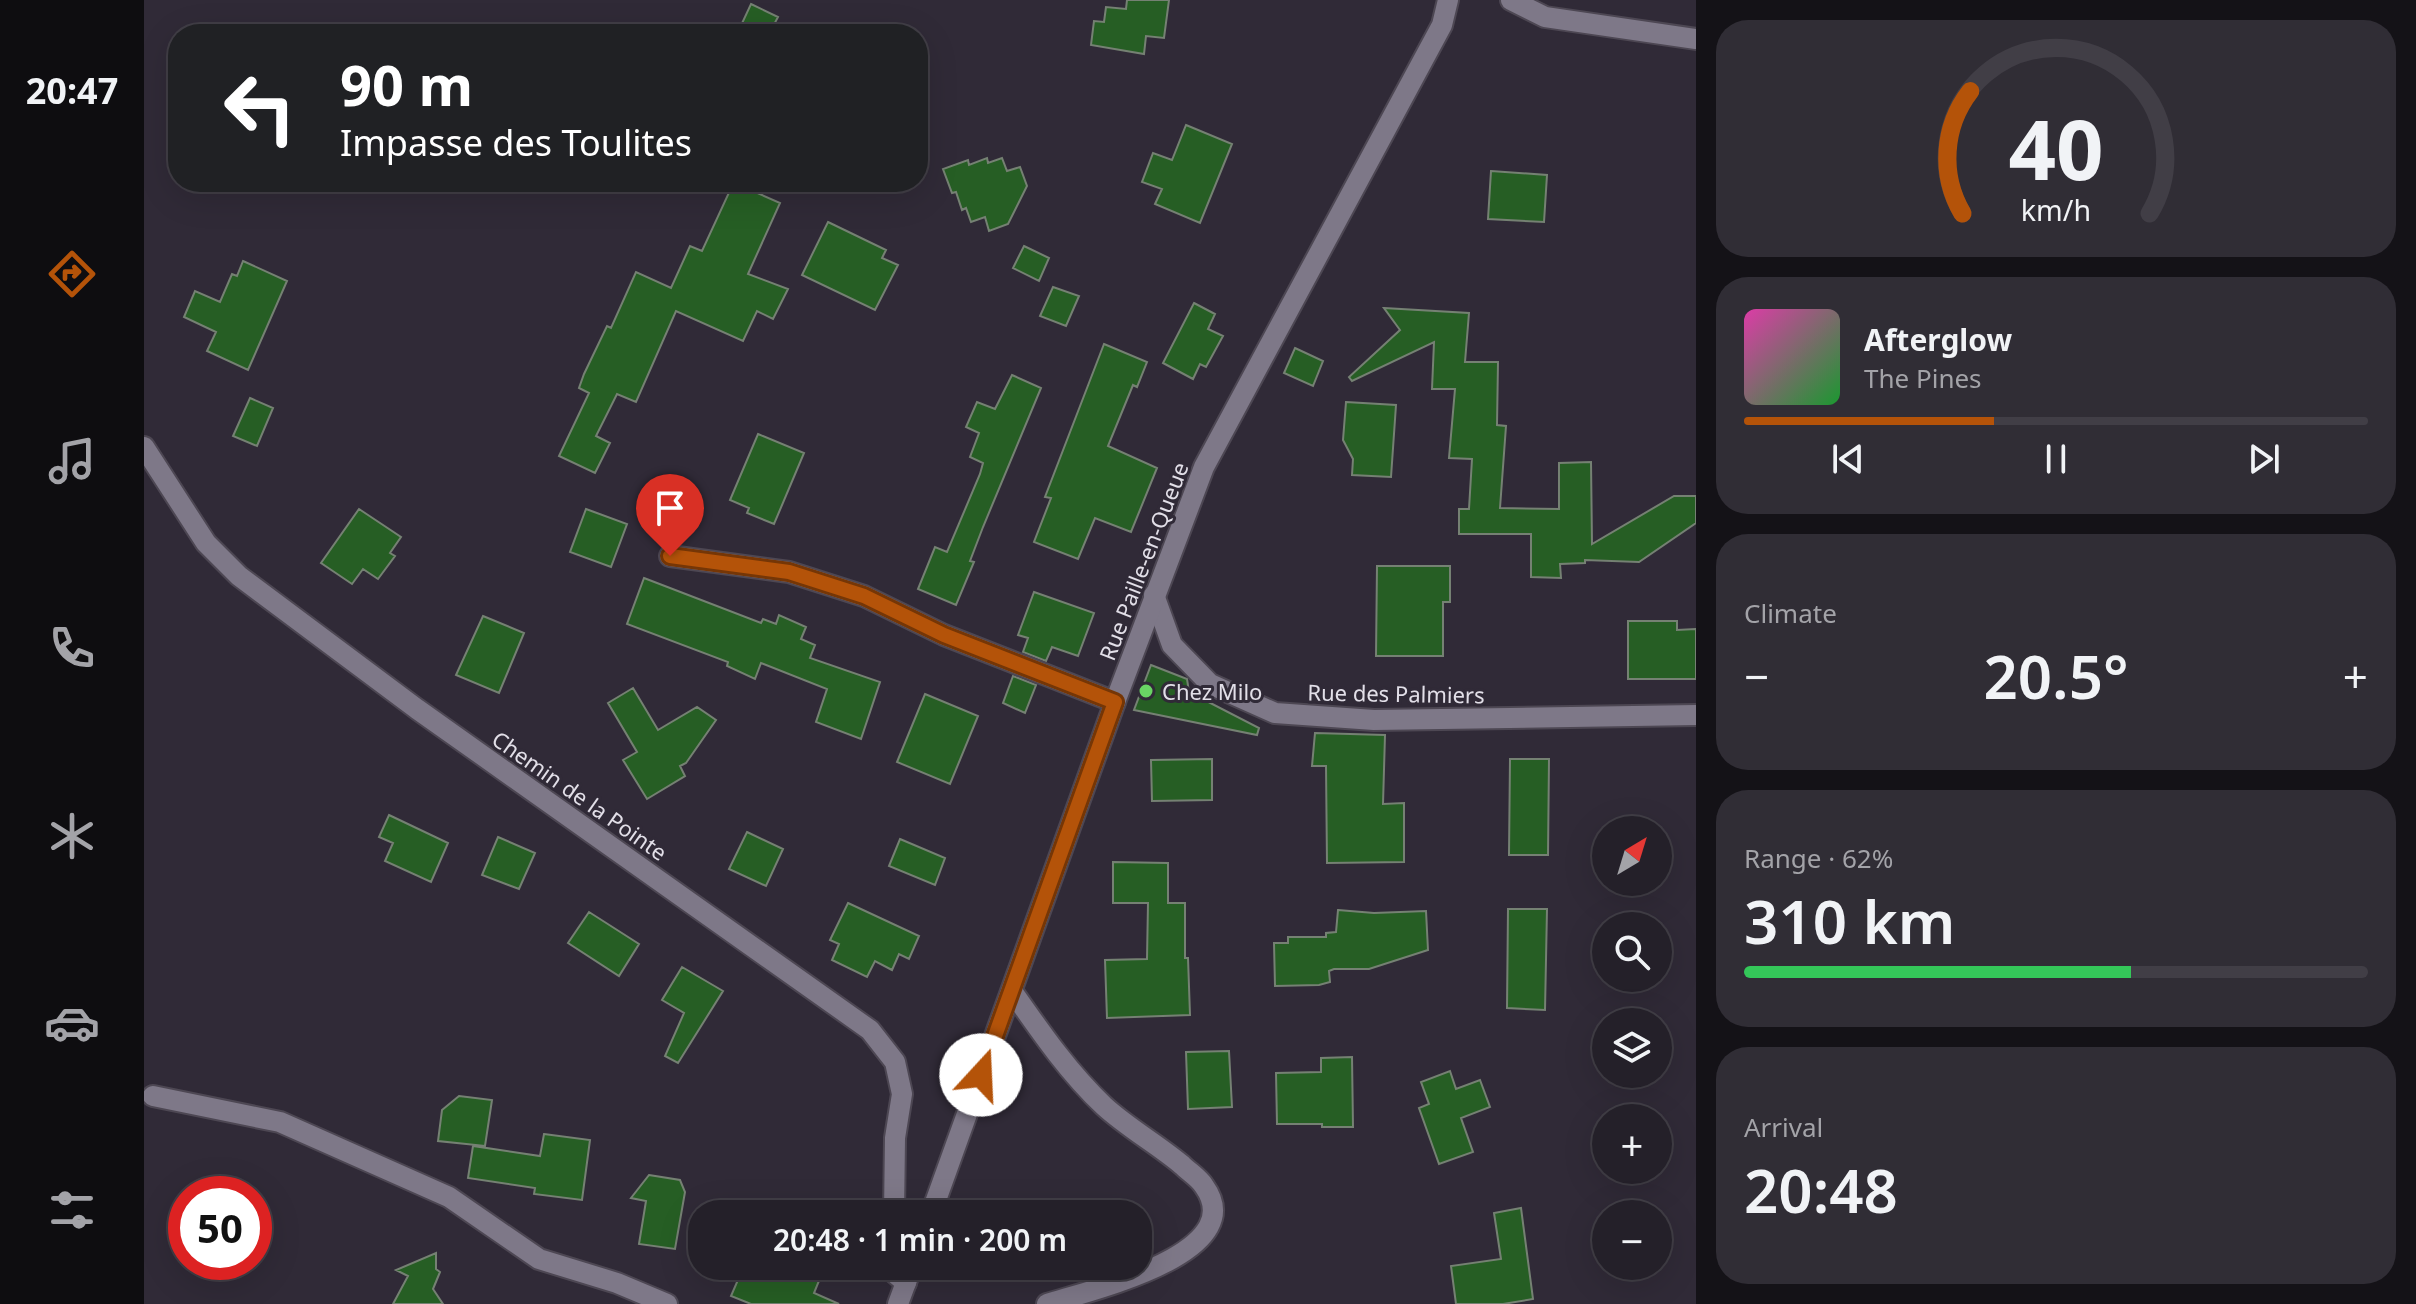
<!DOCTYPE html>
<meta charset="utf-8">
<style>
:root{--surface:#242029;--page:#302d35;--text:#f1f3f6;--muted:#a3a3a8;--line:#413e46;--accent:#b45309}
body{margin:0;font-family:"Noto Sans",sans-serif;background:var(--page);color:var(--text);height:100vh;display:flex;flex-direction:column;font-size:30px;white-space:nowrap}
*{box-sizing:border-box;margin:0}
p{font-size:26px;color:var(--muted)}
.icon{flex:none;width:44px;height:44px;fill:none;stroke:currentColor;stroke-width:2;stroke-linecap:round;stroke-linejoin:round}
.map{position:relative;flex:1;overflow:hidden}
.side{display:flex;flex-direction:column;gap:20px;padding:20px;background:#141217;width:720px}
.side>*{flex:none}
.banner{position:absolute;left:24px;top:24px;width:760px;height:168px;border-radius:32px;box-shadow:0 8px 32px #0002,0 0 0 2px var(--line);background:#202124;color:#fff;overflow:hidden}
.needle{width:52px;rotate:38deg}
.controls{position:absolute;left:1448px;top:816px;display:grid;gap:16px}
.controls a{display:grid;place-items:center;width:80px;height:80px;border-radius:50%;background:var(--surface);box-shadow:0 8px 32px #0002,0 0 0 2px var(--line);font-size:40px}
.speed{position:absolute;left:24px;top:1176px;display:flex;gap:16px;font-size:40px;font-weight:700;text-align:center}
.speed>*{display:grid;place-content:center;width:104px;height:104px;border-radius:50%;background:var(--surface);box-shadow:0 8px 32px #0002,0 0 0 2px var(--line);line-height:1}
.speed .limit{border:12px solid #d22;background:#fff;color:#111}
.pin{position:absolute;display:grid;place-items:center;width:68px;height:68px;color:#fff;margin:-82px -34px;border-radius:50% 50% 50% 0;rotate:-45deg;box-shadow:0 0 8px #0007}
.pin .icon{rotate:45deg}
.me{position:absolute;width:88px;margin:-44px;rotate:20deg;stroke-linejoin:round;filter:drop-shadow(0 0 6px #0008)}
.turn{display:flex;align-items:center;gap:28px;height:168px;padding:0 40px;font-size:36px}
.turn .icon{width:104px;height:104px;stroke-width:2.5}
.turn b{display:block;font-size:56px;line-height:68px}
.big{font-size:60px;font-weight:600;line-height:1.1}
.side .card{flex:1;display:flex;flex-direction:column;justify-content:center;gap:12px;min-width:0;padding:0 28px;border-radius:32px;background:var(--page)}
.side .dial{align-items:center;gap:0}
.dial svg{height:208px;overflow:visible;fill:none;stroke:var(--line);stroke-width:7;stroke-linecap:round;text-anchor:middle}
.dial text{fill:var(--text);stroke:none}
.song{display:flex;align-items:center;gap:24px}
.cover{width:96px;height:96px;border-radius:12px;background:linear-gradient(135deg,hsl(320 70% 55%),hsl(130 70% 35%))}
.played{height:8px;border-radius:4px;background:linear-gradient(90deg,var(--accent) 40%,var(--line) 40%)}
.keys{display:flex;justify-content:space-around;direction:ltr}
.heat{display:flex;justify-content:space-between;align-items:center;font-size:44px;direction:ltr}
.charge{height:12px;border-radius:6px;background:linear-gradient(90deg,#34c759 62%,var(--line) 0)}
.trip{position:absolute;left:544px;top:1200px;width:464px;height:80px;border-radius:32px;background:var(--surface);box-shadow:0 8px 32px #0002,0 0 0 2px var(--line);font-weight:600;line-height:80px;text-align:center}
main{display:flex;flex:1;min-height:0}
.dock{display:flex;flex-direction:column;width:144px;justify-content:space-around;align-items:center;background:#0e0d10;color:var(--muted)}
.dock .icon{width:56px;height:56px}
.dock .selected{color:var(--accent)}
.dock b{font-size:36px;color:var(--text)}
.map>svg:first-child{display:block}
.building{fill:#265e24;stroke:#758173;stroke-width:2}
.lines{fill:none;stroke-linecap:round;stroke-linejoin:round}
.street-casing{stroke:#4d4753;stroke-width:24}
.secondary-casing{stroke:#4d4753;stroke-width:24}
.street{stroke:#7e7888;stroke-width:20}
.secondary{stroke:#7e7888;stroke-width:20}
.route-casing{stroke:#753606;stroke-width:20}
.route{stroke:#b45309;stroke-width:14}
.poi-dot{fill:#69d464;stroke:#302a37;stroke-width:3}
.labels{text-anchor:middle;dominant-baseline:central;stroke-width:6;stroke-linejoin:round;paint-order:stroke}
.street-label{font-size:22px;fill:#e2dfe8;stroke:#302a37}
.poi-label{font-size:22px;fill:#e2dfe8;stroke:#302a37;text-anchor:start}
</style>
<main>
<nav class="dock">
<b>20:47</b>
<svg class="icon selected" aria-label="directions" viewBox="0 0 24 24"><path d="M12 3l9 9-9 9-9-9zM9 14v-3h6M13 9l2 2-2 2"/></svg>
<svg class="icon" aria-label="music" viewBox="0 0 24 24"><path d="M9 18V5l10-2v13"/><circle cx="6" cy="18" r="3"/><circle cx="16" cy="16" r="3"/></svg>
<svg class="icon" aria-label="phone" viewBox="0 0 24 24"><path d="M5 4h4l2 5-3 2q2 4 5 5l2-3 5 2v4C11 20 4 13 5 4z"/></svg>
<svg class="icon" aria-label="climate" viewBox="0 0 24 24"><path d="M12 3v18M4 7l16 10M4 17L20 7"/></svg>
<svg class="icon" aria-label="car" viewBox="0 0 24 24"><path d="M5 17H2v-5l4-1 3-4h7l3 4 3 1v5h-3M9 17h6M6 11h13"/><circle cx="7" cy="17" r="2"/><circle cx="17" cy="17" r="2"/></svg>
<svg class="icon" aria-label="filters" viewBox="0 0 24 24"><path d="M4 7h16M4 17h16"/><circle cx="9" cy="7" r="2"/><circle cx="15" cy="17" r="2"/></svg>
</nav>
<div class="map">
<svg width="1552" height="1304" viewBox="0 0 1552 1304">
<rect width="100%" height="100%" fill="#302a37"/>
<path class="building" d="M 983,0 L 1025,0 L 1020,38 L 1002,36 L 1000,54 L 947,45 L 950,21 L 960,22 L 962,7 L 982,9 Z
M 607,4 L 634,17 L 625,34 L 593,34 Z
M 1042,125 L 1088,144 L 1056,223 L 1011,204 L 1018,189 L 998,182 L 1009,153 L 1028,160 Z
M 843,158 L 844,163 L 858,158 L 863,171 L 876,167 L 883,186 L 864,224 L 845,231 L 841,217 L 827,222 L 822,208 L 818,210 L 812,192 L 808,193 L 799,169 L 824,160 L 825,165 Z
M 1347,171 L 1403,175 L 1400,222 L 1344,219 Z
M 588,186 L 600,192 L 602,188 L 636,203 L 604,274 L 644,289 L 629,319 L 613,311 L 599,341 L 532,311 L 492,402 L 473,394 L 452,436 L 466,443 L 451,473 L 415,456 L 445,393 L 435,388 L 440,374 L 463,326 L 467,328 L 492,272 L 527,288 L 546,246 L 558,251 Z
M 684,222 L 742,250 L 738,258 L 754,265 L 731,310 L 658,275 Z
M 880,246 L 905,258 L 895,281 L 869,268 Z
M 99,261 L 143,281 L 104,370 L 63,351 L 72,332 L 40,317 L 51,291 L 76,302 L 88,274 L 93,276 Z
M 909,287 L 935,296 L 922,326 L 896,316 Z
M 1050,303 L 1071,314 L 1064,329 L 1079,336 L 1062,367 L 1056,364 L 1049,379 L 1019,363 Z
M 1240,308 L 1325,313 L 1321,362 L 1354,362 L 1353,425 L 1362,426 L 1356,508 L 1415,509 L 1415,463 L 1447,462 L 1448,544 L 1530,496 L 1552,496 L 1552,523 L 1495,562 L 1441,560 L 1441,563 L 1416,564 L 1417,578 L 1387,577 L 1387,534 L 1315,534 L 1315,509 L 1325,509 L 1328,459 L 1305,458 L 1311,389 L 1288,389 L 1290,342 L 1208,381 L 1205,377 L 1256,330 Z
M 960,344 L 1003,362 L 993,387 L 989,385 L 964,446 L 1013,468 L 987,532 L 951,518 L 934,559 L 890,542 L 907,498 L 901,497 Z
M 1151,348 L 1179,361 L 1169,386 L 1140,373 Z
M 868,375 L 897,388 L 839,527 L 826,561 L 830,562 L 812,605 L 774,589 L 791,547 L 803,552 L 836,474 L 839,463 L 826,457 L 835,433 L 822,427 L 833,402 L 851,409 Z
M 106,398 L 129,408 L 113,446 L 89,436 Z
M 1202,402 L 1252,405 L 1247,477 L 1208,475 L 1209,459 L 1199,440 Z
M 614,434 L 660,453 L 630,524 L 603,513 L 605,508 L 586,500 Z
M 215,509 L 257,537 L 246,553 L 251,556 L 234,579 L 219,569 L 208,584 L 177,563 Z
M 442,509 L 483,524 L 467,567 L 426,552 Z
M 1233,566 L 1306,566 L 1306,602 L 1299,602 L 1299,656 L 1232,656 Z
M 500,578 L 617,623 L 619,619 L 632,624 L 635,615 L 662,627 L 657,639 L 671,645 L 666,658 L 736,682 L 717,739 L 672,722 L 683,689 L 617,663 L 611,679 L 583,666 L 584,662 L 483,624 Z
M 890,592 L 950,613 L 934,656 L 908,647 L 902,661 L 879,652 L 884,638 L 874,635 Z
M 339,616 L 380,633 L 355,693 L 312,675 Z
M 1484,621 L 1533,621 L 1533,630 L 1552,629 L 1552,679 L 1484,679 Z
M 1007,665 L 1043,679 L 1045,692 L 1115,728 L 1113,735 L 990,710 Z
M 869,676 L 892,685 L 881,713 L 859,703 Z
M 489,688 L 514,730 L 553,707 L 572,720 L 542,763 L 536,766 L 541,776 L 503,799 L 479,760 L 493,752 L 464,703 Z
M 781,694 L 834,716 L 806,784 L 753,762 Z
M 1171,733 L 1241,735 L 1239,804 L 1260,803 L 1260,862 L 1183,863 L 1182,766 L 1168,766 Z
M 1068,759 L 1068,800 L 1008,801 L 1007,760 Z
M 1366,759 L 1405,759 L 1404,855 L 1365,855 Z
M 245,815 L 304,843 L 287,882 L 241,861 L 249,843 L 235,837 Z
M 603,832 L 639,849 L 622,886 L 585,869 Z
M 354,837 L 391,853 L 375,889 L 338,875 Z
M 756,839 L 801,858 L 791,885 L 745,866 Z
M 969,862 L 1024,863 L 1024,903 L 1041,903 L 1041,958 L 1044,958 L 1046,1015 L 963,1018 L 961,960 L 1003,959 L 1004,903 L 969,903 Z
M 704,903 L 775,936 L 765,959 L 755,954 L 748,970 L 731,961 L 723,977 L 688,960 L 695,944 L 686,940 Z
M 1364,909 L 1403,909 L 1401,1010 L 1363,1008 Z
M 1194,910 L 1230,913 L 1282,911 L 1284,950 L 1225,969 L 1190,969 L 1185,971 L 1186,982 L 1175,985 L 1131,986 L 1130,943 L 1144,943 L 1144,937 L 1182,937 L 1182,933 L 1192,932 Z
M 445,912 L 495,944 L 475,976 L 424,943 Z
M 538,967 L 579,991 L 534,1063 L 521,1056 L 540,1013 L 518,1000 Z
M 1085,1051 L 1088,1107 L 1044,1109 L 1042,1052 Z
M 1208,1057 L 1209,1127 L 1178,1127 L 1178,1124 L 1133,1124 L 1132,1073 L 1177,1072 L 1177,1058 Z
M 1306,1071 L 1312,1089 L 1336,1080 L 1346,1107 L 1317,1118 L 1329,1152 L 1295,1164 L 1275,1108 L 1285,1104 L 1277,1082 Z
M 315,1096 L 348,1100 L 341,1146 L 294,1141 L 298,1110 Z
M 400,1134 L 446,1140 L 438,1200 L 390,1194 L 391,1188 L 324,1178 L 329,1146 L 396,1156 Z
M 505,1175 L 536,1180 L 541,1192 L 531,1249 L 495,1244 L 502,1201 L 487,1198 Z
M 1377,1208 L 1389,1299 L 1359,1304 L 1312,1304 L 1307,1266 L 1357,1259 L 1350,1213 Z
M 292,1253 L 292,1269 L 296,1272 L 289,1289 L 299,1304 L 249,1304 L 264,1276 L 252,1270 Z
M 600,1266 L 639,1280 L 645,1266 L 681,1266 L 670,1293 L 695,1304 L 607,1304 L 587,1296 Z"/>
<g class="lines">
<g class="street-casing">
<path id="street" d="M 1367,0 L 1401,17 L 1552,39
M 0,447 L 62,543 L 95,576 L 273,709 L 726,1030 L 751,1062 L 758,1094 L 751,1138 L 750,1214
M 526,556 L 645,572 L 720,596 L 800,635 L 971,702
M 1010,595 L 1028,645 L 1066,684 L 1131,713 L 1230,720 L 1552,715
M 868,991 C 896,1031 924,1072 960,1106 C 984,1128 1013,1144 1038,1165 C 1045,1172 1055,1178 1060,1186 C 1109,1254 943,1291 903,1304
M 9,1096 L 136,1122 L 305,1197 L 395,1259 L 473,1283 L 523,1304
M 749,1266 L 748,1271 L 762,1283"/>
</g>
<g class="secondary-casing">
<path id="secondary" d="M 787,1214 L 971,702 L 1060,467 L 1298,25 L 1304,0
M 754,1304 L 768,1266"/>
</g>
<use href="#street" class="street"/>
<use href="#secondary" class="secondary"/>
</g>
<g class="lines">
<g class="route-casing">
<path id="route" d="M 526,556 L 645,572 L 720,596 L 800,635 L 971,702 L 837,1075"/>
</g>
<use href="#route" class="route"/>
</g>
<circle class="poi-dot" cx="1002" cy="691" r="8"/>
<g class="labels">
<g class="street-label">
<text transform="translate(999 561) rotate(-69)">Rue Paille-en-Queue</text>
<text transform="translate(1252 693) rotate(1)">Rue des Palmiers</text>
<text transform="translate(436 795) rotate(35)">Chemin de la Pointe</text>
</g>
<g class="poi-label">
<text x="1018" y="691">Chez Milo</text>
</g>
</g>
</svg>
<div class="controls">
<a><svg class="needle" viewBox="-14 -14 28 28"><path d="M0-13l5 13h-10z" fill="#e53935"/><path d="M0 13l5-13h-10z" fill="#a3a3a8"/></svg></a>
<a><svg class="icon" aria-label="search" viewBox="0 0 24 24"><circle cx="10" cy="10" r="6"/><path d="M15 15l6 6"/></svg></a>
<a><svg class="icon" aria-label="layers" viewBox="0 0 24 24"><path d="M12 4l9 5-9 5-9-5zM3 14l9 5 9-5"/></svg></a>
<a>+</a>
<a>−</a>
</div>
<div class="speed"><div class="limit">50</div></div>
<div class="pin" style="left:526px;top:556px;background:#d93025"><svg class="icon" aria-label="arrive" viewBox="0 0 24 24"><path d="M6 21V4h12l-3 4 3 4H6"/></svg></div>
<svg class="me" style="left:837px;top:1075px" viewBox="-20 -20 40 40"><circle r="19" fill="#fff"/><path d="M0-13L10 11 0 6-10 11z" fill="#b45309"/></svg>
<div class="trip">20:48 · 1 min · 200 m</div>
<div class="banner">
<div class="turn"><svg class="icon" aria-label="left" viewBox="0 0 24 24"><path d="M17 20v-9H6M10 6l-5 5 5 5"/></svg><div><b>90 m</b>Impasse des Toulites</div></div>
</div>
</div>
<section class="side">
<div class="card dial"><svg viewBox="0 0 100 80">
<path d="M14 69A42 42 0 1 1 86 69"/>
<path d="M14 69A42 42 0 0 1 17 22" stroke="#b45309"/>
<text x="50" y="56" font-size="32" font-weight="700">40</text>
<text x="50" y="72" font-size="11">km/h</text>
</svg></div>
<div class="card">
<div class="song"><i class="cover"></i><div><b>Afterglow</b><p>The Pines</p></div></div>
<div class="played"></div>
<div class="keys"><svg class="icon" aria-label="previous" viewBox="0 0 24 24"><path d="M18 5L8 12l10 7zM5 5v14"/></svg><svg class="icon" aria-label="pause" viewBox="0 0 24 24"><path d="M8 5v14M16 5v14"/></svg><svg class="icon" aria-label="next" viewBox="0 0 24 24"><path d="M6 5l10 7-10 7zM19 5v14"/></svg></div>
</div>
<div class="card"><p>Climate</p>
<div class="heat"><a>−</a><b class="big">20.5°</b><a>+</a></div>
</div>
<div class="card"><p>Range · 62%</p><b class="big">310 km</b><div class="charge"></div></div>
<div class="card"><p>Arrival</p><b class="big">20:48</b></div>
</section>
</main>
